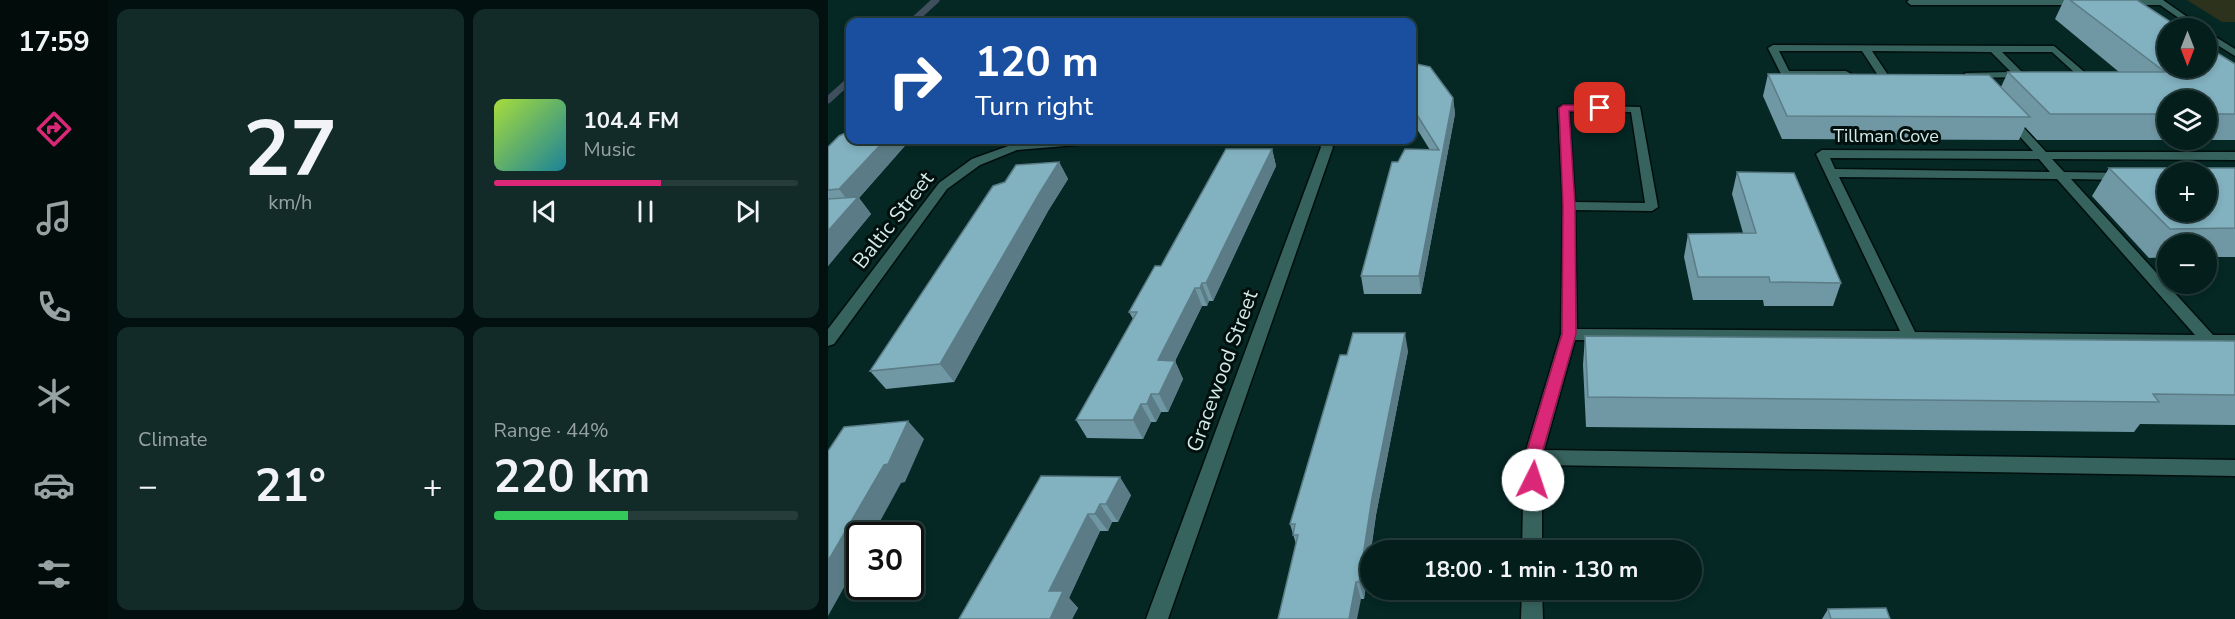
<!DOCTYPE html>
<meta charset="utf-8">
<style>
:root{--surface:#041e1c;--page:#122b29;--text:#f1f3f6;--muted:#97a2a3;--line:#253c3b;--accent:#db2777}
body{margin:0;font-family:"Nunito Sans",sans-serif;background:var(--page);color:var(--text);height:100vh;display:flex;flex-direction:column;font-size:22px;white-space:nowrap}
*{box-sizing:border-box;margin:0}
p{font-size:20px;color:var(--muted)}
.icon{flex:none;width:33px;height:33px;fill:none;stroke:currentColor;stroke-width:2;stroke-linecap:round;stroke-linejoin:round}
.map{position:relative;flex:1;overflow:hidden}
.drawer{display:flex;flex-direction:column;gap:9px;padding:9px;background:#02100f;width:720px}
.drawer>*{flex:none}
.top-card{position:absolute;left:18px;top:18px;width:570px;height:126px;border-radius:12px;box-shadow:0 3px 9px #0003,0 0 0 2px var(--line);background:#1a4fa0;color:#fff;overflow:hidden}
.needle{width:39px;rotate:180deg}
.tools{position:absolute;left:1329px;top:18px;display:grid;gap:12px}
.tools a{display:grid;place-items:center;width:60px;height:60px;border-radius:50%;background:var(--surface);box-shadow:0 3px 9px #0003,0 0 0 2px var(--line);font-size:30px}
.speed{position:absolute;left:18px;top:522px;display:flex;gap:12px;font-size:30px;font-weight:700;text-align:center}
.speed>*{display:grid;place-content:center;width:78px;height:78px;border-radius:50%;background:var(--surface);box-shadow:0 3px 9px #0003,0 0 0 2px var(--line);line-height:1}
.speed .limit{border:3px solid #111;border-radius:9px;background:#fff;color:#111}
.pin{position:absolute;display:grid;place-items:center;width:51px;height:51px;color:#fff;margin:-26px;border-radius:12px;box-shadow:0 3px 9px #0006}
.me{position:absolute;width:66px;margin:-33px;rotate:4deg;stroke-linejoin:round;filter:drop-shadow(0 0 4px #0008)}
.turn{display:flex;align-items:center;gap:21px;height:126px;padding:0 30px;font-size:27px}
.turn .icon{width:78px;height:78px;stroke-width:2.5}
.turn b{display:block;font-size:42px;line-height:51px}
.big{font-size:45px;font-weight:700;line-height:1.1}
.drawer .widget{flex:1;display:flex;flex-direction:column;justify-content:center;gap:9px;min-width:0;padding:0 21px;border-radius:12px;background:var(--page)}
.drawer .dial{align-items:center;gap:0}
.dial b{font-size:78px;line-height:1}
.song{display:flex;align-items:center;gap:18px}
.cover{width:72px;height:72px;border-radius:9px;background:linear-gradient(135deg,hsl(80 70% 55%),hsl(190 70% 35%))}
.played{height:6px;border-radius:3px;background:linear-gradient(90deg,var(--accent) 55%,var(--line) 55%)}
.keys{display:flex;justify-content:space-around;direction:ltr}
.heat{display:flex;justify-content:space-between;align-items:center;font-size:33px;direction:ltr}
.charge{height:9px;border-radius:4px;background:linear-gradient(90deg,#34c759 44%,var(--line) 0)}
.drawer .tiles{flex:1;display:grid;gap:9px;grid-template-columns:repeat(2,1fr)}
.trip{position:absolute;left:532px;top:540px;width:342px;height:60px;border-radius:30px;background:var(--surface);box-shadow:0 3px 9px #0003,0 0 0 2px var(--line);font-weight:700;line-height:60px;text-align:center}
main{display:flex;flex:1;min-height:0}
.tabs{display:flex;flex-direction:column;width:108px;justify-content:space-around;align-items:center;background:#020c0b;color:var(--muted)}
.tabs .icon{width:42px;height:42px}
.tabs .current{color:var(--accent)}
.tabs b{font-size:27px;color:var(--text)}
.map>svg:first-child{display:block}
.green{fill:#2c321c}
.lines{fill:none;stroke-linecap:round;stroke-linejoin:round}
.stream{stroke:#3f4f5e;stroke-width:7}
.service-casing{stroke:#000f0d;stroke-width:3}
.minor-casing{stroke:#000f0d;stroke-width:3}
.secondary-casing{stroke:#000f0d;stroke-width:3}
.service{fill:#37635e;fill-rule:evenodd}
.minor{fill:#37635e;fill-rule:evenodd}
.secondary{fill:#37635e;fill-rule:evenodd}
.wall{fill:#7098a4;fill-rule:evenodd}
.shaded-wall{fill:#5b7c86}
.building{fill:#82b1bf;stroke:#5b7c86;stroke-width:1.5;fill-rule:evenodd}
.route{fill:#db2777;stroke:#8e194d;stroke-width:1.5}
.labels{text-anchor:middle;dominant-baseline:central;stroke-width:6;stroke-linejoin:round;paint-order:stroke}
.far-street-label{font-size:18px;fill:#d3eae7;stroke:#010f0d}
.street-label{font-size:21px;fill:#d3eae7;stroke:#010f0d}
</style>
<main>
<nav class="tabs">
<b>17:59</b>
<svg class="icon current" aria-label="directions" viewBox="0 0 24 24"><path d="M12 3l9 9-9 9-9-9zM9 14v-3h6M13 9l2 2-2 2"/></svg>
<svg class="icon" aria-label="music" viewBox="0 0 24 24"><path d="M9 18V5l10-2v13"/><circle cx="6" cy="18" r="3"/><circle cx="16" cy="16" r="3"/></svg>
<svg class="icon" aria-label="phone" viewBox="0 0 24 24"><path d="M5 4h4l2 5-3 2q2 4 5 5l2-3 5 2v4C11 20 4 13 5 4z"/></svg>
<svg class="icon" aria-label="climate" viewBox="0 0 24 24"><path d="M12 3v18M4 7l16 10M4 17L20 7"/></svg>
<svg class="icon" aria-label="car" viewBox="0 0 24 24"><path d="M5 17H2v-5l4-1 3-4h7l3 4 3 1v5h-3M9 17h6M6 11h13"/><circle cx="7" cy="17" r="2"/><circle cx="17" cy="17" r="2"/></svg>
<svg class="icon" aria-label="filters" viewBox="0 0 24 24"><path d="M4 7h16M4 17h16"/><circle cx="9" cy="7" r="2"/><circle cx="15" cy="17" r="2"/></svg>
</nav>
<section class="drawer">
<div class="tiles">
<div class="widget dial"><b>27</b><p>km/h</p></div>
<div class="widget">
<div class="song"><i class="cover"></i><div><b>104.4 FM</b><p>Music</p></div></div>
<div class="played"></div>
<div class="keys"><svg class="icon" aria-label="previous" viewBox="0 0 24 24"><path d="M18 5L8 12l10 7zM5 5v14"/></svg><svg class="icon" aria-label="pause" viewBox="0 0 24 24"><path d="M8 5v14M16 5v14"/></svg><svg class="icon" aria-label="next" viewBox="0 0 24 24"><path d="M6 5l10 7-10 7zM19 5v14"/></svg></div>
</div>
<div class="widget"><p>Climate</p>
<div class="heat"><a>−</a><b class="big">21°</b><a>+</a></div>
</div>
<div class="widget"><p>Range · 44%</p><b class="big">220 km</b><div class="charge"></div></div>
</div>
</section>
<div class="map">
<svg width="1407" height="619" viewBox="0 0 1407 619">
<rect width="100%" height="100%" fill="#052825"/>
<path class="green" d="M 1359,0 L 1407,0 L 1407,22 L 1394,22 Z"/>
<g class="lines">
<path class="stream" d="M 84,22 L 108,0
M 0,100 L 22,80"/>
<g class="service-casing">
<path id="service" d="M 1081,0 L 1256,0 L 1258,2 L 1254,5 L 1083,5 L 1079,2 Z
M 1291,0 L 1334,0 L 1336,2 L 1332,5 L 1293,5 L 1289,2 Z"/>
</g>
<g class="minor-casing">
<path id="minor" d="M 945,45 L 1226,46 L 1261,76 L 1256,79 L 1239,78 L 1239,74 L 1247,73 L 1224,52 L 1174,52 L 1194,72 L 1202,73 L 1202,77 L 1141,78 L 1137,77 L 1137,73 L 1183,72 L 1163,52 L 1044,51 L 1060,75 L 1055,78 L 1051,77 L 1034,51 L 951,51 L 961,71 L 1018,71 L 1023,74 L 1018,77 L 958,77 L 953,74 L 940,48 Z
M 735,105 L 812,107 L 830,207 L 824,211 L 747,210 L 749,329 L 1072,331 L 988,154 L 994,150 L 1205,151 L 1176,119 L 1182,116 L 1186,117 L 1218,152 L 1407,152 L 1407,160 L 1224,159 L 1236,172 L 1299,173 L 1299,179 L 1295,180 L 1243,179 L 1385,335 L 1407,335 L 1407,347 L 747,340 L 716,450 L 1407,460 L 1407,476 L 714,465 L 714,550 L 694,550 L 696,457 L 733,334 L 735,206 L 730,108 ZM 741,111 L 803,112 L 817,203 L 747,202 ZM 1002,158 L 1211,159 L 1222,172 L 1007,169 ZM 1011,177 L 1229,179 L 1367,335 L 1087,332 Z
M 236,140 L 278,140 L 272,143 L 189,150 L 152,165 L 119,189 L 6,344 L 0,346 L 0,329 L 111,183 L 144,159 L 183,145 Z
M 488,140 L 499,140 L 505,147 L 340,619 L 318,619 L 493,147 Z
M 694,590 L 714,590 L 715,619 L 693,619 Z"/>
</g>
<g class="secondary-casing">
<path id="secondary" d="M 1325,0 L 1335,0 L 1375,28 L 1365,28 Z
M 1378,31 L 1407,49 L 1407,56 L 1378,38 Z"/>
</g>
<use href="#service" class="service"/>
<use href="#minor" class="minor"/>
<use href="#secondary" class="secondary"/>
</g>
<path class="wall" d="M 1236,0 L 1309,0 L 1407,64 L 1407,140 L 1209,140 L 1197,127 L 1191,140 L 954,139 L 935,96 L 940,74 L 1173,87 L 1180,72 L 1291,72 L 1227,19 ZM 1340,100 L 1378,100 L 1378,140 L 1340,140 Z
M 584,63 L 625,98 L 627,114 L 593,294 L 536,294 L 533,276 L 570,162 L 602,150 L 584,121 Z
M 22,140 L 82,140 L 31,198 L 43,214 L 0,266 L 0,147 Z
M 444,149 L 448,166 L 385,301 L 381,301 L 379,306 L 374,306 L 347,361 L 355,379 L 340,412 L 333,412 L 328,422 L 323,422 L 315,439 L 259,438 L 248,420 L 305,319 L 301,312 L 333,266 Z
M 231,162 L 240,179 L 220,211 L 126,382 L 58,389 L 42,371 Z
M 1281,168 L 1407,168 L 1407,257 L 1378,257 L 1378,244 L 1340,244 L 1340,257 L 1321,258 L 1264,196 Z
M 909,172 L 1013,283 L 1005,306 L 936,306 L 935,300 L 865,300 L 856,257 L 860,234 L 915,233 L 904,194 Z
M 757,336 L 1407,341 L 1407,425 L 1312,424 L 1306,432 L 758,427 L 755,365 Z
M 580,351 L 548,515 L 536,599 L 533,599 L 468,544 L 462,524 Z
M 213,476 L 303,495 L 290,522 L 284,522 L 280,531 L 272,531 L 241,598 L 250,608 L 244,619 L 131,619 Z
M 1000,609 L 1062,619 L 994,619 Z"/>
<path class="shaded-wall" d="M 625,98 L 627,114 L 593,294 L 591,276 Z
M 57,140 L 82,140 L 31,198 L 43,214 L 0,266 L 0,231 L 23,205 L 11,189 Z
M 444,149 L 448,166 L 385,301 L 378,283 Z
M 231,162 L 240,179 L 220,211 L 126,382 L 112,364 L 211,194 Z
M 374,283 L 381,301 L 379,306 L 372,288 Z
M 367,288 L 374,306 L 347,361 L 355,379 L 340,412 L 331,394 L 330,360 Z
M 577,333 L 580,351 L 548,515 L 536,599 L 531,582 L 544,498 Z
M 323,394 L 333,412 L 328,422 L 319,404 Z
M 313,404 L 323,422 L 315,439 L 305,420 Z
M 80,421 L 96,439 L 77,482 L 73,483 L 44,536 L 32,536 L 32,559 L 0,616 L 0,561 Z
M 292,477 L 303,495 L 290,522 L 278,504 Z
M 272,504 L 284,522 L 280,531 L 267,514 Z
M 260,514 L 272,531 L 241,598 L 250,608 L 244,619 L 222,619 L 221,591 Z
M 528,582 L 533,599 L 529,619 L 521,619 Z"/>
<path class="building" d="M 1242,0 L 1309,0 L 1352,28 L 1340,28 L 1340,68 L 1378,68 L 1378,46 L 1407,64 L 1407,114 L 1378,114 L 1378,100 L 1340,100 L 1340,114 L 1222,114 L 1180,72 L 1337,72 Z
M 584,63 L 602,67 L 625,98 L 591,276 L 533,276 L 564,162 L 570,162 L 577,149 L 611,150 L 584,107 Z
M 940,74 L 1161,75 L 1202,117 L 959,116 Z
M 22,131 L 22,140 L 57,140 L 11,189 L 0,190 L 0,147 L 11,136 Z
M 398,149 L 444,149 L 378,283 L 374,283 L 372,288 L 367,288 L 330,360 L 347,361 L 331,394 L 323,394 L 319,404 L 313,404 L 305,420 L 248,420 L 309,312 L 301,312 L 327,266 L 333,266 Z
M 231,162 L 211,194 L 112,364 L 42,371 L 165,186 L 177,182 L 188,165 Z
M 1281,168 L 1407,168 L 1407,228 L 1342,229 ZM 1340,172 L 1378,172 L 1378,212 L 1340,212 Z
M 909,172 L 966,173 L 1013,283 L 942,282 L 941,277 L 870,277 L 860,234 L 928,233 Z
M 30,197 L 0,231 L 0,199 Z
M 525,333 L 577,333 L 544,498 L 531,582 L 528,582 L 521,619 L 450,619 L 470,535 L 465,535 L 467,524 L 462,524 L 512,355 L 519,355 Z
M 757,336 L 1407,341 L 1407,395 L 1325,394 L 1331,402 L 760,397 Z
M 80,421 L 60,464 L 56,465 L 0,561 L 0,451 L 16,427 Z
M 213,476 L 292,477 L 278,504 L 272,504 L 267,514 L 260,514 L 221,591 L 235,591 L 222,619 L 131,619 Z
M 1058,608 L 1062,619 L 1003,619 L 1000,609 Z"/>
<path class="route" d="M 735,105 L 772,105 L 777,108 L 772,111 L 741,111 L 747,206 L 748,334 L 713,457 L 711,486 L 699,486 L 697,457 L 734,334 L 735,206 L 731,108 Z"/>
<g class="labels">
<g class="far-street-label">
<text x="1058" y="136">Tillman Cove</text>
</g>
<g class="street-label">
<text transform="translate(65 220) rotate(-52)">Baltic Street</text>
<text transform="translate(394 371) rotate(-70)">Gracewood Street</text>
</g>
</g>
</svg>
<div class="tools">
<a><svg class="needle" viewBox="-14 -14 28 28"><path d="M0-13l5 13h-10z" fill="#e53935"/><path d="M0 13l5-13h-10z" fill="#97a2a3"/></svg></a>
<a><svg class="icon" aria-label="layers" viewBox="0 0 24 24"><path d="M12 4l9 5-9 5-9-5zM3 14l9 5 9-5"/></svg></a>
<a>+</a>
<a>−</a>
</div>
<div class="speed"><div class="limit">30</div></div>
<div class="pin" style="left:772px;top:108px;background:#d93025"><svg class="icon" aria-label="arrive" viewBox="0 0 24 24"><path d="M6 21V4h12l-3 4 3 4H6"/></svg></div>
<svg class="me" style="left:705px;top:480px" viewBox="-20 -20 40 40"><circle r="19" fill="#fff"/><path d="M0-13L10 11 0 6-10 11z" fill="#db2777"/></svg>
<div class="trip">18:00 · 1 min · 130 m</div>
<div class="top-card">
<div class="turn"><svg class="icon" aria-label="right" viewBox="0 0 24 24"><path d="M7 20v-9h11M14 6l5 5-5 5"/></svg><div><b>120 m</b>Turn right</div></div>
</div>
</div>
</main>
